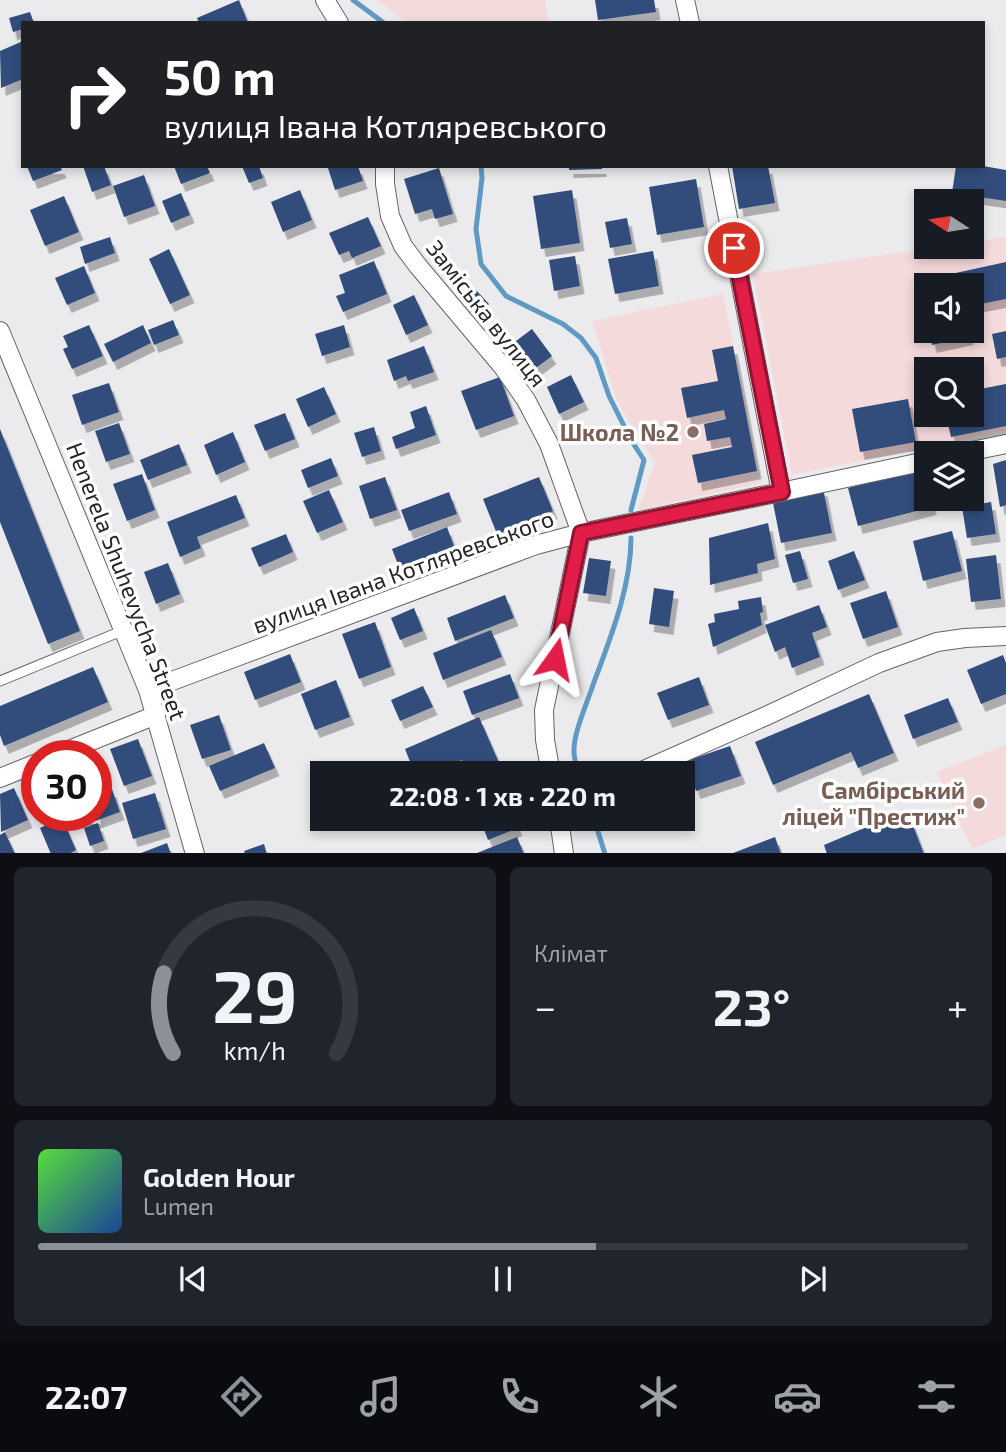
<!DOCTYPE html>
<html lang="uk">
<meta charset="utf-8">
<style>
:root{--surface:#171b24;--page:#20242c;--text:#f1f3f6;--muted:#9ea1a6;--line:#363941;--accent:#8c9099}
body{margin:0;font-family:"Exo 2",sans-serif;background:var(--page);color:var(--text);height:100vh;display:flex;flex-direction:column;font-size:26px;white-space:nowrap}
*{box-sizing:border-box;margin:0}
p{font-size:23px;color:var(--muted)}
.icon{flex:none;width:38px;height:38px;fill:none;stroke:currentColor;stroke-width:2;stroke-linecap:round;stroke-linejoin:round}
.map{position:relative;height:853px;overflow:hidden}
.drawer{display:flex;flex-direction:column;gap:14px;padding:14px;background:#0d0f14;flex:1}
.drawer>*{flex:none}
.top-card{position:absolute;left:21px;top:21px;width:964px;height:147px;border-radius:0px;box-shadow:0 4px 10px #0003;background:#202124;color:#fff;overflow:hidden}
.needle{width:46px;rotate:282deg}
.tools{position:absolute;left:914px;top:189px;display:grid;gap:14px}
.tools a{display:grid;place-items:center;width:70px;height:70px;border-radius:0px;background:var(--surface);box-shadow:0 4px 10px #0003;font-size:35px}
.speed{position:absolute;left:21px;top:740px;display:flex;gap:14px;font-size:35px;font-weight:700;text-align:center}
.speed>*{display:grid;place-content:center;width:91px;height:91px;border-radius:50%;background:var(--surface);box-shadow:0 4px 10px #0003;line-height:1}
.speed .limit{border:10px solid #d22;background:#fff;color:#111}
.pin{position:absolute;display:grid;place-items:center;width:60px;height:60px;color:#fff;margin:-30px;border:4px solid #fff;border-radius:50%;box-shadow:0 2px 7px #0007}
.me{position:absolute;width:77px;margin:-38px;rotate:12deg;stroke-linejoin:round;filter:drop-shadow(0 0 5px #0008)}
.turn{display:flex;align-items:center;gap:24px;height:147px;padding:0 28px;font-size:32px}
.turn .icon{width:91px;height:91px;stroke-width:2.5}
.turn b{display:block;font-size:49px;line-height:60px}
.big{font-size:52px;font-weight:700;line-height:1.1}
.drawer .widget{flex:1;display:flex;flex-direction:column;justify-content:center;gap:10px;min-width:0;padding:0 24px;border-radius:10px;background:var(--page)}
.drawer .dial{align-items:center;gap:0}
.dial svg{height:182px;overflow:visible;fill:none;stroke:var(--line);stroke-width:7;stroke-linecap:round;text-anchor:middle}
.dial text{fill:var(--text);stroke:none}
.song{display:flex;align-items:center;gap:21px}
.cover{width:84px;height:84px;border-radius:10px;background:linear-gradient(135deg,hsl(110 70% 55%),hsl(220 70% 35%))}
.played{height:7px;border-radius:4px;background:linear-gradient(90deg,var(--accent) 60%,var(--line) 60%)}
.keys{display:flex;justify-content:space-around;direction:ltr}
.heat{display:flex;justify-content:space-between;align-items:center;font-size:38px;direction:ltr}
.drawer .tiles{flex:1;display:grid;gap:14px;grid-template-columns:1fr 1fr}
.widget:last-child{grid-column:span 2}
.trip{position:absolute;left:310px;top:761px;width:385px;height:70px;border-radius:0px;background:var(--surface);box-shadow:0 4px 10px #0003;font-weight:700;line-height:70px;text-align:center}
.dock{display:flex;height:112px;justify-content:space-around;align-items:center;background:#090b0e;color:var(--muted)}
.dock .icon{width:49px;height:49px}
.dock .current{color:var(--accent)}
.dock b{font-size:32px;color:var(--text)}
.map>svg:first-child{display:block}
.education{fill:#f5dadc;fill-rule:evenodd}
.lines{fill:none;stroke-linecap:round;stroke-linejoin:round}
.stream{stroke:#609ac4;stroke-width:5}
.building{fill:#304d7c;filter:url(#shadow)}
.service-casing{stroke:#646566;stroke-width:11}
.minor-casing{stroke:#646566;stroke-width:20}
.service{stroke:#fff;stroke-width:9}
.minor{stroke:#fff;stroke-width:18}
.route-casing{stroke:#92132f;stroke-width:18}
.route{stroke:#e11d48;stroke-width:12}
.education-dot{fill:#8d6e63;stroke:#fff;stroke-width:2.5}
.labels{text-anchor:middle;dominant-baseline:central;stroke-width:7;stroke-linejoin:round;paint-order:stroke}
.street-label{font-size:23px;fill:#262626;stroke:#fff}
.education-label{font-size:23px;font-weight:bold;fill:#785e54;stroke:#fff;text-anchor:end}
</style>
<div class="map">
<svg width="1006" height="854" viewBox="0 0 1006 854">
<defs>
<filter id="shadow"><feDropShadow dx="4.5" dy="8" stdDeviation="0" flood-color="#0004"/></filter>
</defs>
<rect width="100%" height="100%" fill="#ebebed"/>
<path class="education" d="M 377,0 L 545,0 L 549,23 L 407,23 Z
M 1006,237 L 1006,431 L 792,475 L 753,274 L 938,247 L 971,247 L 971,242 ZM 926,285 L 971,285 L 971,331 L 926,331 ZM 926,369 L 971,369 L 971,415 L 926,415 Z
M 723,294 L 761,483 L 638,510 L 655,463 L 617,401 L 592,321 Z
M 1006,745 L 1006,835 L 972,849 L 937,772 Z"/>
<g class="lines">
<path class="stream" d="M 353,0 L 384,23
M 481,166 L 482,178 L 476,229 L 481,264 L 506,296 L 563,324 L 581,338 L 596,358 L 609,396 L 631,440 L 644,460 L 631,510
M 579,774 C 577,767 574,759 574,752 C 573,734 587,703 593,685 C 610,639 631,588 631,538
M 594,819 L 605,854"/>
</g>
<path class="building" d="M 239,0 L 248,23 L 199,23 L 197,18 Z
M 595,0 L 654,0 L 656,12 L 598,20 Z
M 30,12 L 34,23 L 23,23 L 23,29 L 13,32 L 9,18 Z
M 23,41 L 23,79 L 1,88 L 0,51 Z
M 27,166 L 60,166 L 62,170 L 33,181 Z
M 83,166 L 104,166 L 111,185 L 92,192 Z
M 174,166 L 207,166 L 210,173 L 181,184 Z
M 242,166 L 259,166 L 263,178 L 249,183 Z
M 332,166 L 358,166 L 363,181 L 335,190 L 328,168 Z
M 569,166 L 602,166 L 602,169 L 569,170 Z
M 732,166 L 768,166 L 775,203 L 739,209 Z
M 956,166 L 983,166 L 1006,170 L 1006,201 L 952,193 Z
M 439,168 L 453,214 L 435,219 L 432,209 L 415,214 L 404,179 Z
M 144,175 L 155,206 L 124,217 L 113,186 Z
M 696,179 L 704,227 L 657,235 L 649,187 Z
M 300,190 L 312,220 L 283,232 L 271,202 Z
M 572,190 L 580,243 L 541,249 L 533,196 Z
M 181,193 L 190,215 L 171,223 L 162,201 Z
M 64,196 L 79,232 L 45,246 L 30,210 Z
M 368,217 L 381,246 L 352,258 L 349,251 L 339,255 L 329,233 Z
M 627,218 L 632,244 L 610,248 L 605,222 Z
M 110,237 L 115,253 L 85,264 L 80,247 Z
M 169,249 L 190,295 L 170,304 L 149,259 Z
M 653,251 L 659,286 L 615,294 L 608,259 Z
M 575,256 L 580,286 L 554,291 L 549,260 Z
M 374,261 L 387,294 L 343,312 L 336,296 L 345,293 L 339,275 Z
M 1006,262 L 1006,299 L 971,306 L 971,285 L 926,285 L 925,307 L 919,281 Z
M 84,266 L 95,293 L 67,305 L 55,278 Z
M 474,288 L 489,304 L 477,316 L 461,299 Z
M 414,295 L 428,325 L 406,335 L 393,305 Z
M 173,320 L 179,335 L 154,345 L 148,330 Z
M 89,325 L 103,356 L 72,369 L 63,349 L 68,347 L 63,336 Z
M 143,325 L 151,343 L 113,362 L 104,344 Z
M 344,325 L 350,347 L 322,356 L 315,334 Z
M 532,329 L 552,356 L 532,371 L 512,344 Z
M 929,331 L 968,331 L 969,337 L 932,345 Z
M 1006,331 L 1006,357 L 997,359 L 992,334 Z
M 424,346 L 434,372 L 408,381 L 406,376 L 394,381 L 387,360 Z
M 733,346 L 757,471 L 698,483 L 692,455 L 732,447 L 730,437 L 707,441 L 704,424 L 726,419 L 724,410 L 687,418 L 681,388 L 718,381 L 712,350 Z
M 975,362 L 980,389 L 1006,384 L 1006,426 L 951,437 L 946,415 L 971,415 L 971,369 L 948,368 Z
M 571,375 L 584,402 L 559,414 L 547,387 Z
M 500,377 L 514,416 L 476,430 L 461,391 Z
M 109,383 L 119,412 L 82,425 L 72,395 Z
M 324,387 L 336,414 L 308,427 L 296,399 Z
M 908,399 L 916,442 L 860,452 L 852,409 Z
M 426,406 L 436,435 L 396,449 L 392,437 L 415,428 L 410,412 Z
M 285,413 L 295,439 L 265,451 L 254,425 Z
M 119,423 L 130,454 L 106,462 L 95,431 Z
M 374,427 L 381,451 L 362,457 L 354,433 Z
M 0,429 L 80,631 L 48,644 L 0,522 Z
M 233,432 L 245,462 L 216,475 L 204,445 Z
M 179,444 L 187,465 L 148,480 L 140,460 Z
M 331,458 L 338,476 L 308,488 L 301,470 Z
M 1006,460 L 1006,505 L 1000,507 L 993,464 Z
M 922,469 L 926,482 L 926,499 L 930,499 L 932,507 L 858,526 L 848,488 Z
M 142,474 L 155,510 L 127,521 L 113,484 Z
M 385,477 L 397,510 L 370,519 L 359,486 Z
M 539,477 L 553,511 L 497,534 L 483,499 Z
M 823,488 L 832,533 L 781,543 L 772,498 Z
M 329,490 L 343,522 L 317,533 L 303,501 Z
M 449,492 L 457,514 L 409,531 L 401,510 Z
M 236,495 L 245,518 L 197,537 L 201,548 L 180,557 L 167,522 Z
M 991,502 L 996,534 L 967,538 L 962,507 Z
M 768,523 L 775,559 L 757,564 L 758,573 L 710,585 L 709,538 Z
M 447,527 L 455,549 L 401,572 L 392,549 Z
M 952,531 L 962,571 L 923,581 L 913,541 Z
M 286,534 L 293,552 L 259,567 L 251,548 Z
M 800,551 L 808,579 L 793,583 L 785,555 Z
M 854,551 L 865,580 L 838,590 L 828,561 Z
M 996,555 L 1001,599 L 971,602 L 966,559 Z
M 589,558 L 611,561 L 606,596 L 583,593 Z
M 168,563 L 180,594 L 156,604 L 144,572 Z
M 654,588 L 674,591 L 669,627 L 649,624 Z
M 886,591 L 898,627 L 863,639 L 850,603 Z
M 505,595 L 514,618 L 455,641 L 447,618 Z
M 761,597 L 763,612 L 760,613 L 762,625 L 713,647 L 708,624 L 715,622 L 714,614 L 739,609 L 738,601 Z
M 819,605 L 827,627 L 812,633 L 820,657 L 792,668 L 785,647 L 775,652 L 765,625 Z
M 414,608 L 423,631 L 400,640 L 391,618 Z
M 375,622 L 391,667 L 359,679 L 342,634 Z
M 491,630 L 502,657 L 443,680 L 433,653 Z
M 290,654 L 301,682 L 255,700 L 244,672 Z
M 1003,655 L 1006,663 L 1006,694 L 981,704 L 967,670 Z
M 93,667 L 108,702 L 4,746 L 0,735 L 0,706 Z
M 510,674 L 519,698 L 472,715 L 463,691 Z
M 699,677 L 709,705 L 668,720 L 657,693 Z
M 336,680 L 350,717 L 315,730 L 301,694 Z
M 423,686 L 433,707 L 400,721 L 391,700 Z
M 869,694 L 894,753 L 858,768 L 851,752 L 773,785 L 755,742 Z
M 948,698 L 958,722 L 913,739 L 904,715 Z
M 219,715 L 231,750 L 202,759 L 190,725 Z
M 479,717 L 500,765 L 481,774 L 468,774 L 462,760 L 430,774 L 415,774 L 405,749 Z
M 138,739 L 152,776 L 124,786 L 110,749 Z
M 264,743 L 275,768 L 220,791 L 209,766 Z
M 730,746 L 741,776 L 696,791 L 686,761 Z
M 37,782 L 37,806 L 28,786 Z
M 14,788 L 28,820 L 1,832 L 0,794 Z
M 112,789 L 120,812 L 87,824 L 84,816 L 96,816 L 96,795 Z
M 155,793 L 166,829 L 133,839 L 122,803 Z
M 907,810 L 924,854 L 827,854 L 824,845 Z
M 62,818 L 76,850 L 69,854 L 51,854 L 40,828 Z
M 480,819 L 514,819 L 518,828 L 488,840 Z
M 98,823 L 104,841 L 90,846 L 84,828 Z
M 5,832 L 15,854 L 0,854 L 0,835 Z
M 517,837 L 524,854 L 477,854 L 477,853 Z
M 775,837 L 781,854 L 733,854 L 733,853 Z
M 167,843 L 171,854 L 141,854 L 141,853 Z
M 264,844 L 267,854 L 245,854 L 244,851 Z"/>
<g class="lines">
<g class="service-casing">
<path id="service" d="M 0,681 L 124,630"/>
</g>
<g class="minor-casing">
<path id="minor" d="M 325,0 L 339,23
M 685,0 L 690,23
M 385,166 L 385,184 L 390,216 L 403,246 L 418,266 L 503,367 L 526,400 L 549,444 L 581,533 L 544,710 L 545,740 L 551,774
M 718,166 L 781,492
M 0,331 L 148,690 L 195,854
M 962,453 L 1006,444
M 148,690 L 536,545 L 581,533 L 781,492 L 926,461
M 54,756 L 156,715
M 635,774 L 766,716 L 879,663 L 937,642 L 965,638 L 1006,636
M 0,778 L 37,763
M 559,819 L 564,854"/>
</g>
<use href="#service" class="service"/>
<use href="#minor" class="minor"/>
</g>
<g class="lines">
<g class="route-casing">
<path id="route" d="M 555,659 L 581,533 L 782,492 L 734,248"/>
</g>
<use href="#route" class="route"/>
</g>
<g class="education-dot">
<circle cx="693" cy="432" r="7"/>
<circle cx="979" cy="803" r="7"/>
</g>
<g class="labels">
<g class="street-label">
<text transform="translate(487 313) rotate(52)">Заміська вулиця</text>
<text transform="translate(403 571) rotate(-20)">вулиця Івана Котляревського</text>
<text transform="translate(127 581) rotate(69)">Henerela Shuhevycha Street</text>
</g>
<g class="education-label">
<text x="679" y="432">Школа №2</text>
<text x="965" y="790">Самбірський<tspan x="965" dy="26">ліцей "Престиж"</tspan></text>
</g>
</g>
</svg>
<div class="tools">
<a><svg class="needle" viewBox="-14 -14 28 28"><path d="M0-13l5 13h-10z" fill="#e53935"/><path d="M0 13l5-13h-10z" fill="#9ea1a6"/></svg></a>
<a><svg class="icon" aria-label="sound" viewBox="0 0 24 24"><path d="M4 9h4l5-4v14l-5-4H4zM17 9q2 3 0 6"/></svg></a>
<a><svg class="icon" aria-label="search" viewBox="0 0 24 24"><circle cx="10" cy="10" r="6"/><path d="M15 15l6 6"/></svg></a>
<a><svg class="icon" aria-label="layers" viewBox="0 0 24 24"><path d="M12 4l9 5-9 5-9-5zM3 14l9 5 9-5"/></svg></a>
</div>
<div class="speed"><div class="limit">30</div></div>
<div class="pin" style="left:734px;top:248px;background:#d93025"><svg class="icon" aria-label="arrive" viewBox="0 0 24 24"><path d="M6 21V4h12l-3 4 3 4H6"/></svg></div>
<svg class="me" style="left:555px;top:659px" viewBox="-20 -20 40 40"><path d="M0-17L14 15 0 8-14 15z" fill="#e11d48" stroke="#fff" stroke-width="4"/></svg>
<div class="trip">22:08 · 1 хв · 220 m</div>
<div class="top-card">
<div class="turn"><svg class="icon" aria-label="right" viewBox="0 0 24 24"><path d="M7 20v-9h11M14 6l5 5-5 5"/></svg><div><b>50 m</b>вулиця Івана Котляревського</div></div>
</div>
</div>
<section class="drawer">
<div class="tiles">
<div class="widget dial"><svg viewBox="0 0 100 80">
<path d="M14 69A42 42 0 1 1 86 69"/>
<path d="M14 69A42 42 0 0 1 10 34" stroke="#8c9099"/>
<text x="50" y="56" font-size="32" font-weight="700">29</text>
<text x="50" y="72" font-size="11">km/h</text>
</svg></div>
<div class="widget"><p>Клімат</p>
<div class="heat"><a>−</a><b class="big">23°</b><a>+</a></div>
</div>
<div class="widget">
<div class="song"><i class="cover"></i><div><b>Golden Hour</b><p>Lumen</p></div></div>
<div class="played"></div>
<div class="keys"><svg class="icon" aria-label="previous" viewBox="0 0 24 24"><path d="M18 5L8 12l10 7zM5 5v14"/></svg><svg class="icon" aria-label="pause" viewBox="0 0 24 24"><path d="M8 5v14M16 5v14"/></svg><svg class="icon" aria-label="next" viewBox="0 0 24 24"><path d="M6 5l10 7-10 7zM19 5v14"/></svg></div>
</div>
</div>
</section>
<nav class="dock">
<b>22:07</b>
<svg class="icon current" aria-label="directions" viewBox="0 0 24 24"><path d="M12 3l9 9-9 9-9-9zM9 14v-3h6M13 9l2 2-2 2"/></svg>
<svg class="icon" aria-label="music" viewBox="0 0 24 24"><path d="M9 18V5l10-2v13"/><circle cx="6" cy="18" r="3"/><circle cx="16" cy="16" r="3"/></svg>
<svg class="icon" aria-label="phone" viewBox="0 0 24 24"><path d="M5 4h4l2 5-3 2q2 4 5 5l2-3 5 2v4C11 20 4 13 5 4z"/></svg>
<svg class="icon" aria-label="climate" viewBox="0 0 24 24"><path d="M12 3v18M4 7l16 10M4 17L20 7"/></svg>
<svg class="icon" aria-label="car" viewBox="0 0 24 24"><path d="M5 17H2v-5l4-1 3-4h7l3 4 3 1v5h-3M9 17h6M6 11h13"/><circle cx="7" cy="17" r="2"/><circle cx="17" cy="17" r="2"/></svg>
<svg class="icon" aria-label="filters" viewBox="0 0 24 24"><path d="M4 7h16M4 17h16"/><circle cx="9" cy="7" r="2"/><circle cx="15" cy="17" r="2"/></svg>
</nav>
